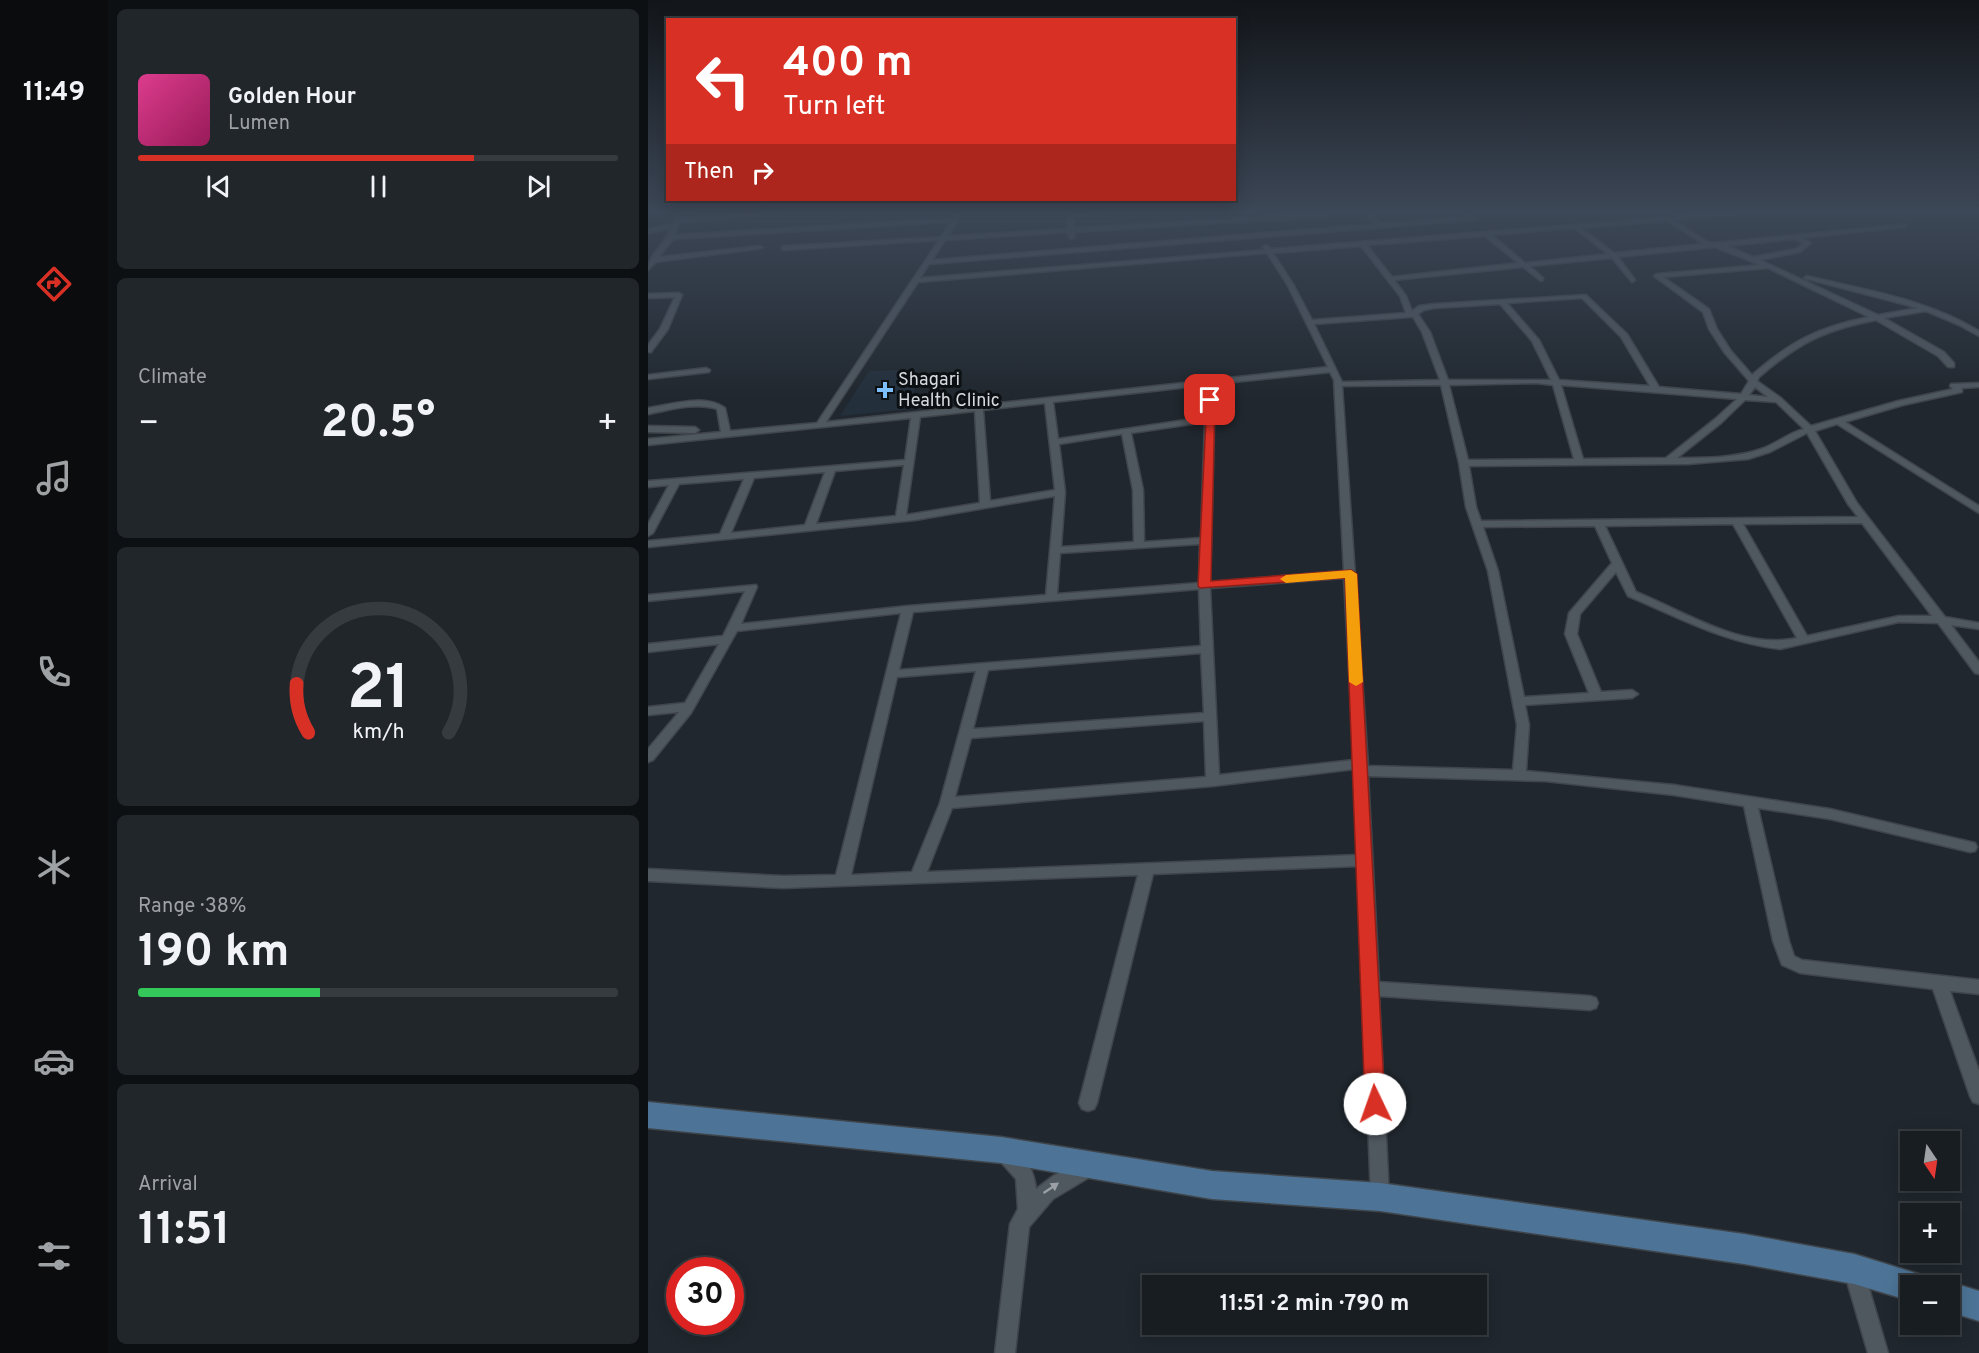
<!DOCTYPE html>
<meta charset="utf-8">
<style>
:root{--surface:#181d22;--page:#21262a;--text:#f1f3f6;--muted:#9fa2a5;--line:#363b40;--accent:#d93025}
body{margin:0;font-family:Overpass,sans-serif;background:var(--page);color:var(--text);height:100vh;display:flex;flex-direction:column;font-size:22px;white-space:nowrap}
*{box-sizing:border-box;margin:0}
p{font-size:20px;color:var(--muted)}
.icon{flex:none;width:33px;height:33px;fill:none;stroke:currentColor;stroke-width:2;stroke-linecap:round;stroke-linejoin:round}
.map{position:relative;flex:1;overflow:hidden}
.panel{display:flex;flex-direction:column;gap:9px;padding:9px;background:#0d1013;width:540px}
.panel>*{flex:none}
.hud{position:absolute;left:18px;top:18px;width:570px;height:183px;border-radius:0px;box-shadow:0 3px 15px #0003,0 0 0 2px var(--line);background:#d93025;color:#fff;overflow:hidden}
.needle{width:39px;rotate:167deg}
.tools{position:absolute;left:1252px;top:1131px;display:grid;gap:12px}
.tools a{display:grid;place-items:center;width:60px;height:60px;border-radius:0px;background:var(--surface);box-shadow:0 3px 15px #0003,0 0 0 2px var(--line);font-size:30px}
.speed{position:absolute;left:18px;top:1257px;display:flex;gap:12px;font-size:30px;font-weight:700;text-align:center}
.speed>*{display:grid;place-content:center;width:78px;height:78px;border-radius:50%;background:var(--surface);box-shadow:0 3px 15px #0003,0 0 0 2px var(--line);line-height:1}
.speed .limit{border:9px solid #d22;background:#fff;color:#111}
.pin{position:absolute;display:grid;place-items:center;width:51px;height:51px;color:#fff;margin:-26px;border-radius:12px;box-shadow:0 3px 9px #0006}
.me{position:absolute;width:66px;margin:-33px;rotate:357deg;stroke-linejoin:round;filter:drop-shadow(0 0 4px #0008)}
.turn{display:flex;align-items:center;gap:21px;height:126px;padding:0 18px;font-size:27px}
.turn .icon{width:78px;height:78px;stroke-width:2.5}
.turn b{display:block;font-size:42px;line-height:51px}
.then{display:flex;align-items:center;height:57px;padding:0 18px;background:#0003;gap:12px;font-size:22px}
.big{font-size:45px;font-weight:700;line-height:1.1}
.panel .card{flex:1;display:flex;flex-direction:column;justify-content:center;gap:9px;min-width:0;padding:0 21px;border-radius:9px;background:var(--page)}
.panel .dial{align-items:center;gap:0}
.dial svg{height:156px;overflow:visible;fill:none;stroke:var(--line);stroke-width:7;stroke-linecap:round;text-anchor:middle}
.dial text{fill:var(--text);stroke:none}
.song{display:flex;align-items:center;gap:18px}
.cover{width:72px;height:72px;border-radius:9px;background:linear-gradient(135deg,hsl(330 70% 55%),hsl(330 70% 35%))}
.played{height:6px;border-radius:3px;background:linear-gradient(90deg,var(--accent) 70%,var(--line) 70%)}
.keys{display:flex;justify-content:space-around;direction:ltr}
.heat{display:flex;justify-content:space-between;align-items:center;font-size:33px;direction:ltr}
.charge{height:9px;border-radius:4px;background:linear-gradient(90deg,#34c759 38%,var(--line) 0)}
.trip{position:absolute;left:494px;top:1275px;width:345px;height:60px;border-radius:0px;background:var(--surface);box-shadow:0 3px 15px #0003,0 0 0 2px var(--line);font-weight:700;line-height:60px;text-align:center}
main{display:flex;flex:1;min-height:0}
.tabs{display:flex;flex-direction:column;width:108px;justify-content:space-around;align-items:center;background:#0a0c0e;color:var(--muted)}
.tabs .icon{width:42px;height:42px}
.tabs .current{color:var(--accent)}
.tabs b{font-size:27px;color:var(--text)}
.map>svg:first-child{display:block}
.built{fill:#232f3b}
.lines{fill:none;stroke-linecap:round;stroke-linejoin:round}
.street-casing{stroke:#3f454b;stroke-width:3}
.primary-casing{stroke:#3f454b;stroke-width:3}
.street{fill:#4f575f;fill-rule:evenodd}
.primary{fill:#4d7496;fill-rule:evenodd}
.oneway{fill:#9aa0a6}
.route{fill:#d93025;stroke:#8d1f18;stroke-width:1.5}
.slow{fill:#f59e0b}
.poi-dot{fill:#7cbef9;stroke:#0c1013;stroke-width:2}
.labels{text-anchor:middle;dominant-baseline:central;stroke-width:6;stroke-linejoin:round;paint-order:stroke}
.far-poi-label{font-size:18px;fill:#d7dbe0;stroke:#0c1013;text-anchor:start}
</style>
<main>
<nav class="tabs">
<b>11:49</b>
<svg class="icon current" aria-label="directions" viewBox="0 0 24 24"><path d="M12 3l9 9-9 9-9-9zM9 14v-3h6M13 9l2 2-2 2"/></svg>
<svg class="icon" aria-label="music" viewBox="0 0 24 24"><path d="M9 18V5l10-2v13"/><circle cx="6" cy="18" r="3"/><circle cx="16" cy="16" r="3"/></svg>
<svg class="icon" aria-label="phone" viewBox="0 0 24 24"><path d="M5 4h4l2 5-3 2q2 4 5 5l2-3 5 2v4C11 20 4 13 5 4z"/></svg>
<svg class="icon" aria-label="climate" viewBox="0 0 24 24"><path d="M12 3v18M4 7l16 10M4 17L20 7"/></svg>
<svg class="icon" aria-label="car" viewBox="0 0 24 24"><path d="M5 17H2v-5l4-1 3-4h7l3 4 3 1v5h-3M9 17h6M6 11h13"/><circle cx="7" cy="17" r="2"/><circle cx="17" cy="17" r="2"/></svg>
<svg class="icon" aria-label="filters" viewBox="0 0 24 24"><path d="M4 7h16M4 17h16"/><circle cx="9" cy="7" r="2"/><circle cx="15" cy="17" r="2"/></svg>
</nav>
<section class="panel">
<div class="card">
<div class="song"><i class="cover"></i><div><b>Golden Hour</b><p>Lumen</p></div></div>
<div class="played"></div>
<div class="keys"><svg class="icon" aria-label="previous" viewBox="0 0 24 24"><path d="M18 5L8 12l10 7zM5 5v14"/></svg><svg class="icon" aria-label="pause" viewBox="0 0 24 24"><path d="M8 5v14M16 5v14"/></svg><svg class="icon" aria-label="next" viewBox="0 0 24 24"><path d="M6 5l10 7-10 7zM19 5v14"/></svg></div>
</div>
<div class="card"><p>Climate</p>
<div class="heat"><a>−</a><b class="big">20.5°</b><a>+</a></div>
</div>
<div class="card dial"><svg viewBox="0 0 100 80">
<path d="M14 69A42 42 0 1 1 86 69"/>
<path d="M14 69A42 42 0 0 1 8 44" stroke="#d93025"/>
<text x="50" y="56" font-size="32" font-weight="700">21</text>
<text x="50" y="72" font-size="11">km/h</text>
</svg></div>
<div class="card"><p>Range · 38%</p><b class="big">190 km</b><div class="charge"></div></div>
<div class="card"><p>Arrival</p><b class="big">11:51</b></div>
</section>
<div class="map">
<svg width="1331" height="1353" viewBox="0 0 1331 1353">
<rect width="100%" height="100%" fill="#20272e"/>
<path class="built" d="M 269,369 L 263,409 L 192,416 L 221,371 Z"/>
<g class="lines">
<g class="street-casing">
<path id="street" d="M 29,211 L 35,211 L 33,218 L 140,211 L 171,211 L 31,222 L 27,235 L 305,218 L 310,211 L 316,211 L 300,236 L 420,229 L 418,211 L 424,211 L 424,213 L 480,211 L 425,217 L 426,228 L 675,213 L 678,215 L 675,217 L 426,232 L 427,237 L 424,239 L 421,237 L 420,232 L 297,240 L 284,260 L 727,224 L 716,211 L 722,211 L 733,223 L 827,216 L 830,218 L 827,220 L 281,264 L 272,278 L 617,250 L 615,247 L 618,245 L 623,249 L 1095,211 L 1120,211 L 1025,220 L 1060,242 L 1067,243 L 1259,224 L 1257,227 L 1153,238 L 1163,243 L 1152,252 L 1112,260 L 1230,315 L 1270,308 L 1156,278 L 1159,276 C 1217,290 1279,299 1331,331 L 1331,336 L 1311,325 L 1278,311 L 1236,318 L 1296,352 L 1306,363 L 1306,367 L 1300,367 L 1290,356 L 1228,320 C 1176,330 1151,343 1111,377 L 1109,381 L 1133,398 L 1163,426 L 1250,401 L 1305,389 L 1302,386 L 1303,384 L 1331,383 L 1331,387 L 1314,388 L 1314,392 L 1255,405 L 1197,422 L 1331,506 L 1331,513 L 1189,424 L 1167,431 L 1209,503 L 1297,617 L 1331,623 L 1331,629 L 1303,625 L 1331,662 L 1331,674 L 1327,673 L 1290,623 L 1251,622 L 1132,649 C 1077,643 1030,617 980,596 L 968,572 L 932,614 L 929,634 L 953,692 L 984,690 L 990,694 L 984,698 L 877,705 L 881,725 L 878,771 L 1026,785 L 1182,809 L 1327,843 L 1329,847 L 1327,851 L 1322,852 L 1182,819 L 1110,808 L 1141,941 L 1146,956 L 1154,960 L 1331,980 L 1331,994 L 1302,991 L 1331,1071 L 1331,1104 L 1325,1102 L 1322,1096 L 1285,989 L 1152,973 L 1134,965 L 1125,941 L 1096,806 L 1026,795 L 897,781 L 720,776 L 731,982 L 942,996 L 948,998 L 950,1003 L 948,1008 L 942,1010 L 731,996 L 741,1197 L 739,1204 L 732,1206 L 725,1204 L 723,1197 L 710,866 L 505,874 L 449,1103 L 446,1109 L 440,1111 L 434,1109 L 431,1103 L 490,875 L 135,888 L 0,881 L 0,869 L 135,876 L 188,875 L 253,613 L 89,631 L 43,713 L 5,760 L 0,762 L 0,749 L 31,712 L 0,715 L 0,707 L 37,703 L 71,644 L 0,652 L 0,644 L 75,636 L 97,591 L 0,601 L 0,595 L 108,585 L 109,587 L 93,624 L 260,606 L 398,595 L 407,496 L 267,520 L 0,547 L 0,541 L 72,534 L 96,479 L 31,484 L 5,533 L 0,536 L 0,524 L 21,485 L 0,487 L 0,481 L 257,460 L 263,418 L 0,445 L 0,439 L 73,432 L 69,409 C 47,402 22,410 0,414 L 0,408 C 23,405 56,393 77,408 L 82,431 L 169,423 L 291,240 L 136,250 L 133,248 L 136,246 L 293,237 L 303,222 L 25,239 L 11,257 L 112,246 L 115,248 L 8,262 L 0,270 C 0,255 18,243 23,228 L 0,233 L 0,229 L 25,224 ZM 1019,221 L 1056,244 L 966,253 L 933,228 ZM 926,228 L 960,254 L 877,263 L 844,235 ZM 837,236 L 870,263 L 744,277 L 719,245 ZM 1145,239 L 1156,243 L 1148,249 L 1105,257 L 1079,246 ZM 713,246 L 752,296 L 758,313 L 664,320 L 645,284 L 625,253 ZM 1067,247 L 1112,265 L 1009,274 L 1006,276 L 1055,312 L 1061,329 L 1076,352 L 1101,381 L 1093,394 L 1011,387 L 979,334 L 938,295 L 786,304 L 771,306 L 764,311 L 758,296 L 746,280 L 875,267 L 893,281 L 895,280 L 895,278 L 882,266 L 964,258 L 984,282 L 987,280 L 970,257 ZM 619,253 L 639,284 L 680,367 L 178,422 L 270,282 ZM 1120,268 L 1221,317 C 1170,327 1143,341 1104,375 L 1083,351 L 1069,329 L 1061,309 L 1015,277 ZM 934,298 L 973,337 L 1002,386 L 911,380 L 891,340 L 859,303 ZM 852,304 L 884,341 L 903,380 L 800,380 L 782,332 L 770,314 L 776,310 L 786,308 ZM 762,317 L 765,317 L 774,332 L 792,380 L 694,382 L 666,324 ZM 682,372 L 686,380 L 696,571 L 562,582 L 567,384 ZM 888,383 L 905,385 L 926,459 L 820,460 L 801,385 ZM 559,385 L 558,417 L 410,439 L 405,402 ZM 793,385 L 811,463 L 818,507 L 840,571 L 869,725 L 865,770 L 720,766 L 694,386 ZM 913,385 L 1089,399 L 1067,419 L 1018,458 L 935,459 ZM 1107,387 L 1120,397 L 1101,395 ZM 1097,400 L 1128,402 L 1156,429 C 1140,433 1128,444 1113,449 C 1088,458 1056,458 1029,458 L 1073,423 ZM 397,403 L 407,490 L 342,501 L 335,410 ZM 327,411 L 332,503 L 258,515 L 272,417 ZM 557,422 L 553,538 L 496,542 L 495,490 L 483,433 ZM 1159,433 L 1200,504 L 1210,517 L 833,521 L 828,507 L 821,466 L 1040,464 L 1100,459 L 1122,452 ZM 474,434 L 485,490 L 486,542 L 413,547 L 417,492 L 411,444 ZM 256,465 L 248,516 L 168,524 L 187,471 ZM 177,472 L 157,525 L 83,533 L 106,478 ZM 1214,523 L 1284,616 L 1251,616 L 1159,636 L 1095,524 ZM 1085,524 L 1149,638 C 1094,650 1038,612 988,592 L 957,526 ZM 947,526 L 964,563 L 921,613 L 917,634 L 941,693 L 876,697 L 850,571 L 835,527 ZM 552,544 L 551,583 L 409,594 L 412,553 ZM 696,578 L 706,760 L 571,775 L 562,588 ZM 551,589 L 553,646 L 251,670 L 265,612 ZM 553,653 L 556,713 L 325,729 L 340,670 ZM 328,671 L 292,803 L 264,872 L 203,875 L 249,677 ZM 556,721 L 558,777 L 307,797 L 323,738 ZM 706,769 L 710,855 L 279,872 L 304,808 L 565,786 Z
M 0,294 L 31,293 L 34,295 L 20,329 L 3,352 L 0,352 L 0,345 L 12,329 L 27,297 L 0,298 Z
M 58,368 L 62,370 L 61,372 L 0,379 L 0,375 Z
M 0,426 L 47,427 L 51,430 L 47,433 L 0,432 Z
M 358,1146 C 377,1154 386,1170 388,1189 L 405,1176 L 438,1159 L 445,1161 L 447,1168 L 445,1175 L 405,1199 L 381,1227 L 367,1353 L 347,1353 L 362,1224 L 370,1209 L 368,1179 L 352,1161 L 349,1155 L 352,1149 Z
M 1206,1261 L 1213,1264 L 1216,1271 L 1240,1353 L 1220,1353 L 1196,1271 L 1199,1264 Z"/>
</g>
<g class="primary-casing">
<path id="primary" d="M 0,1102 L 353,1137 L 564,1171 L 732,1183 L 1096,1234 L 1206,1254 L 1274,1275 L 1278,1286 L 1263,1286 L 1263,1301 L 1206,1284 L 1096,1264 L 732,1211 L 564,1199 L 353,1163 L 0,1128 Z
M 1302,1282 L 1331,1291 L 1331,1321 L 1302,1312 L 1302,1286 L 1293,1286 Z"/>
</g>
<use href="#street" class="street"/>
<use href="#primary" class="primary"/>
</g>
<defs><path id="oneway-solid" d="M-6-.8H1V-3.2L6.5 0L1 3.2V.8H-6Z" transform="scale(1.5)"/></defs>
<use class="oneway" href="#oneway-solid" transform="translate(403 1188) rotate(-34)"/>
<linearGradient id="sky" x2="0" y2="1"><stop stop-color="#121519"/><stop offset="0.53" stop-color="#3c4757"/><stop offset="1" stop-color="#3c4757" stop-opacity="0"/></linearGradient>
<rect width="1331" height="400" fill="url(#sky)"/>
<path class="route" d="M 559,398 L 567,400 L 563,581 L 703,570 L 709,574 L 737,1104 L 734,1111 L 727,1114 L 720,1111 L 717,1104 L 697,578 L 552,588 L 550,586 Z"/>
<path class="slow" d="M 703,570 L 709,574 L 715,682 L 708,686 L 701,682 L 697,578 L 638,583 L 632,579 L 638,575 Z"/>
<path class="poi-dot" d="M234 381h6v6h6v6h-6v6h-6v-6h-6v-6h6z"/>
<g class="labels">
<g class="far-poi-label">
<text x="250" y="380">Shagari<tspan x="250" dy="21">Health Clinic</tspan></text>
</g>
</g>
</svg>
<div class="tools">
<a><svg class="needle" viewBox="-14 -14 28 28"><path d="M0-13l5 13h-10z" fill="#e53935"/><path d="M0 13l5-13h-10z" fill="#9fa2a5"/></svg></a>
<a>+</a>
<a>−</a>
</div>
<div class="speed"><div class="limit">30</div></div>
<div class="pin" style="left:562px;top:400px;background:#d93025"><svg class="icon" aria-label="arrive" viewBox="0 0 24 24"><path d="M6 21V4h12l-3 4 3 4H6"/></svg></div>
<svg class="me" style="left:727px;top:1104px" viewBox="-20 -20 40 40"><circle r="19" fill="#fff"/><path d="M0-13L10 11 0 6-10 11z" fill="#d93025"/></svg>
<div class="trip">11:51 · 2 min · 790 m</div>
<div class="hud">
<div class="turn"><svg class="icon" aria-label="left" viewBox="0 0 24 24"><path d="M17 20v-9H6M10 6l-5 5 5 5"/></svg><div><b>400 m</b>Turn left</div></div>
<div class="then">Then<svg class="icon" aria-label="right" viewBox="0 0 24 24"><path d="M7 20v-9h11M14 6l5 5-5 5"/></svg></div>
</div>
</div>
</main>
